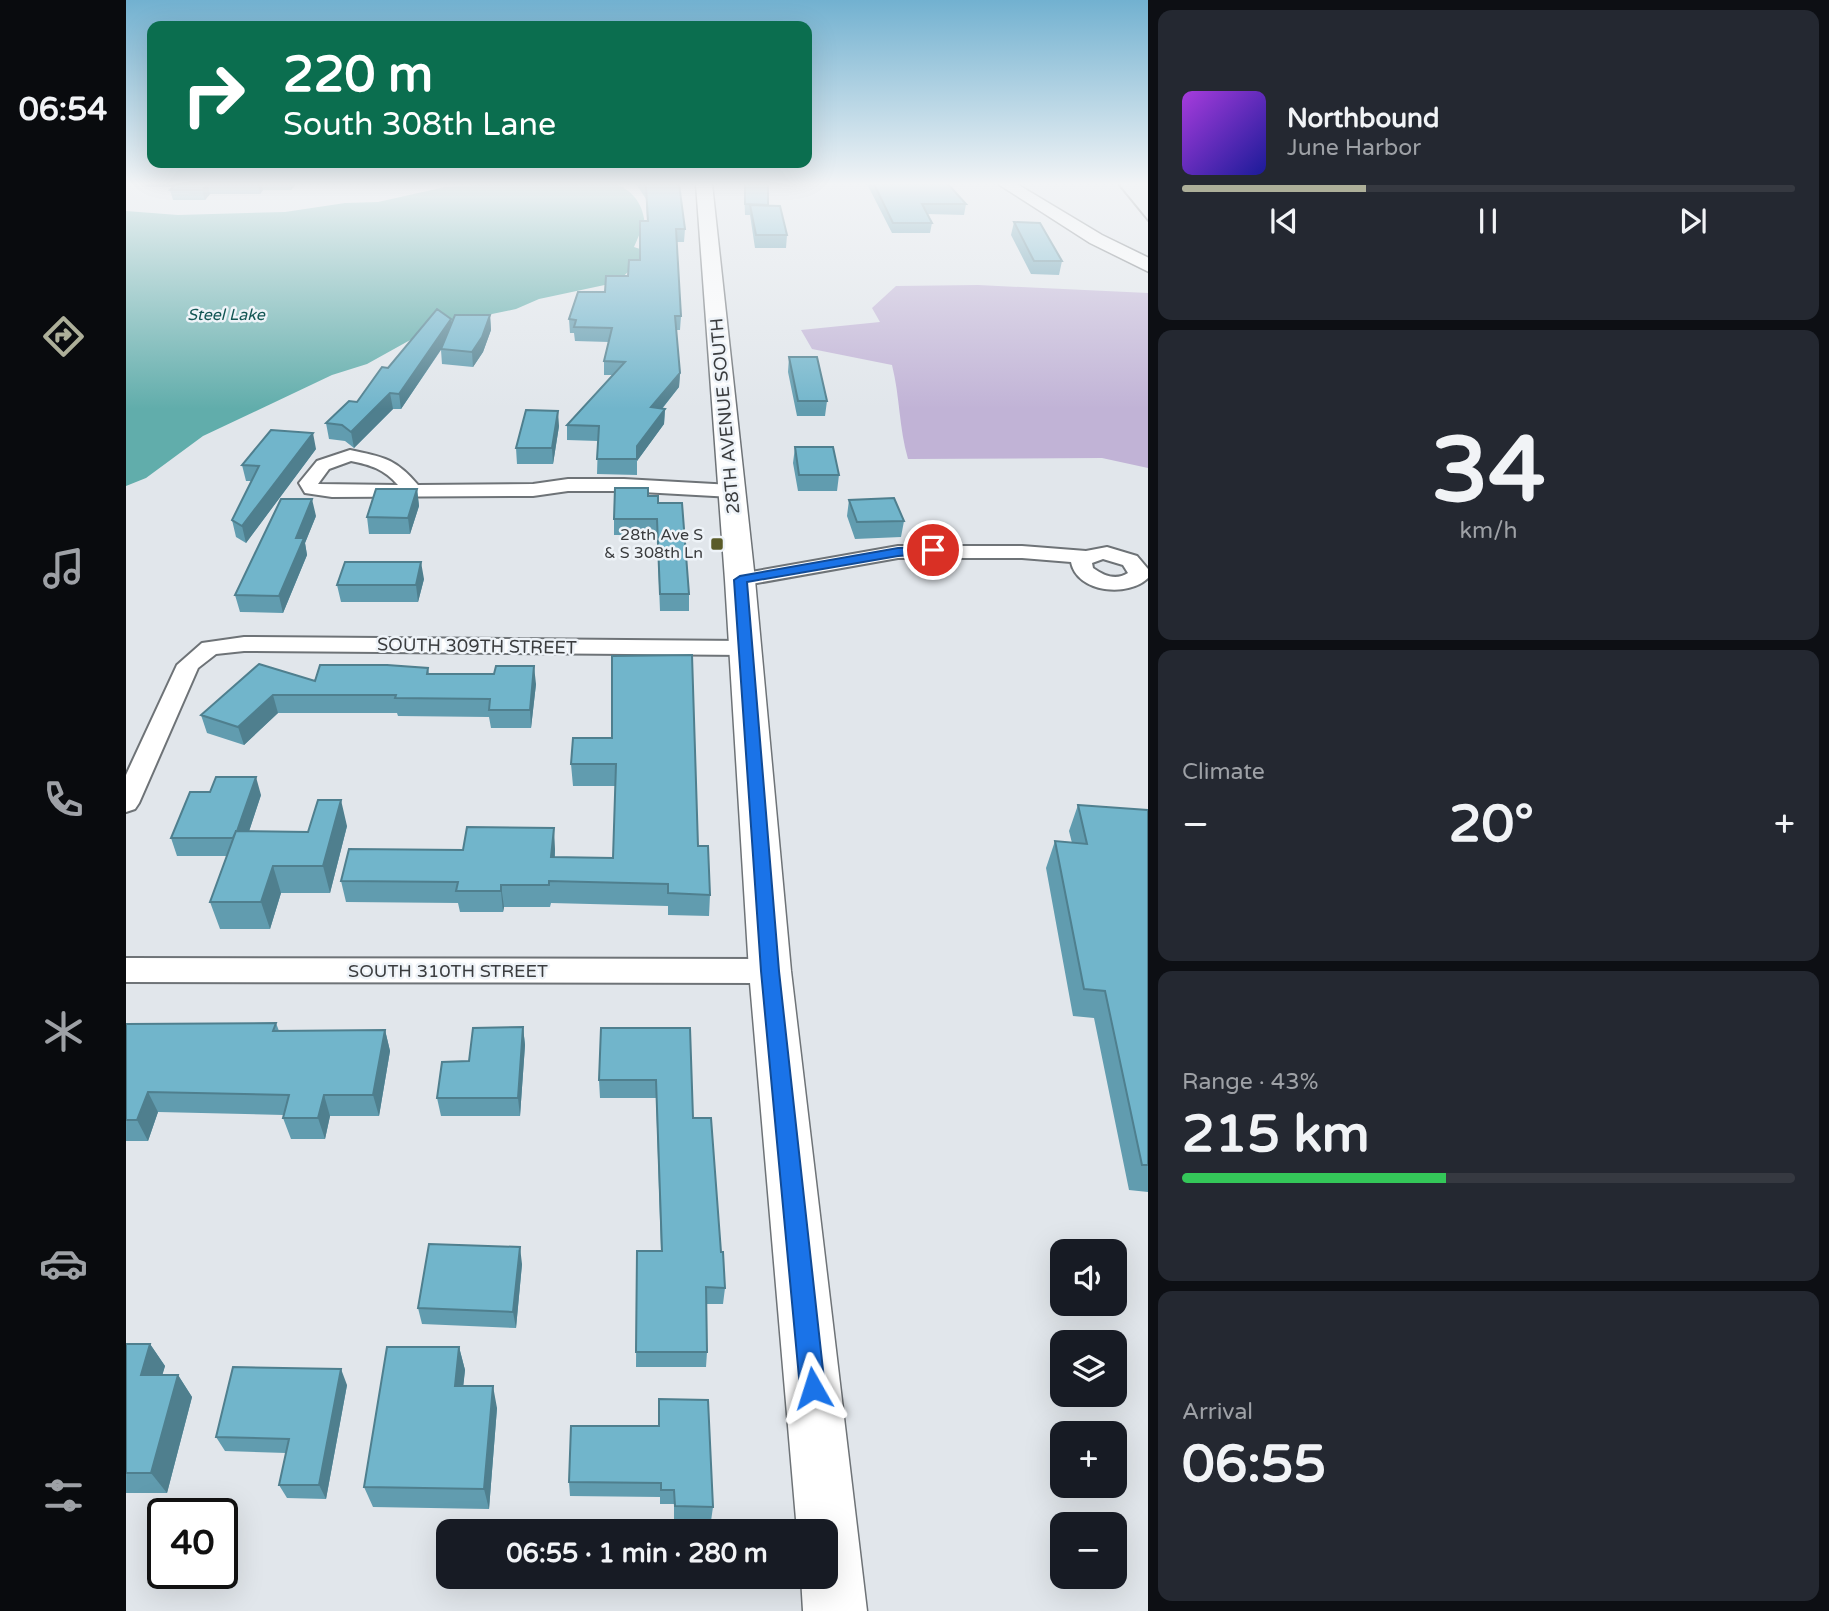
<!DOCTYPE html>
<meta charset="utf-8">
<style>
:root{--surface:#171b24;--page:#242831;--text:#f1f3f6;--muted:#9ea1a6;--line:#363941;--accent:#adaf99}
body{margin:0;font-family:"Varela Round",sans-serif;background:var(--page);color:var(--text);height:100vh;display:flex;flex-direction:column;font-size:26px;white-space:nowrap}
*{box-sizing:border-box;margin:0}
p{font-size:23px;color:var(--muted)}
.icon{flex:none;width:38px;height:38px;fill:none;stroke:currentColor;stroke-width:2;stroke-linecap:round;stroke-linejoin:round}
.map{position:relative;flex:1;overflow:hidden}
.panel{display:flex;flex-direction:column;gap:10px;padding:10px;background:#0d0f14;width:681px}
.panel>*{flex:none}
.hud{position:absolute;left:21px;top:21px;width:665px;height:147px;border-radius:14px;box-shadow:0 7px 28px #0002;background:#0b6e4f;color:#fff;overflow:hidden}
.tools{position:absolute;left:924px;top:1239px;display:grid;gap:14px}
.tools a{display:grid;place-items:center;width:77px;height:77px;border-radius:14px;background:var(--surface);box-shadow:0 7px 28px #0002;font-size:35px}
.speed{position:absolute;left:21px;top:1498px;display:flex;gap:14px;font-size:35px;font-weight:700;text-align:center}
.speed>*{display:grid;place-content:center;width:91px;height:91px;border-radius:50%;background:var(--surface);box-shadow:0 7px 28px #0002;line-height:1}
.speed .limit{border:4px solid #111;border-radius:10px;background:#fff;color:#111}
.pin{position:absolute;display:grid;place-items:center;width:60px;height:60px;color:#fff;margin:-30px;border:4px solid #fff;border-radius:50%;box-shadow:0 2px 7px #0007}
.me{position:absolute;width:77px;margin:-38px;rotate:354deg;stroke-linejoin:round;filter:drop-shadow(0 0 5px #0008)}
.turn{display:flex;align-items:center;gap:24px;height:147px;padding:0 21px;font-size:32px}
.turn .icon{width:91px;height:91px;stroke-width:2.5}
.turn b{display:block;font-size:49px;line-height:60px}
.big{font-size:52px;font-weight:700;line-height:1.1}
.panel .tile{flex:1;display:flex;flex-direction:column;justify-content:center;gap:10px;min-width:0;padding:0 24px;border-radius:14px;background:var(--page)}
.panel .dial{align-items:center;gap:0}
.dial b{font-size:91px;line-height:1}
.song{display:flex;align-items:center;gap:21px}
.cover{width:84px;height:84px;border-radius:10px;background:linear-gradient(135deg,hsl(280 70% 55%),hsl(240 70% 35%))}
.played{height:7px;border-radius:4px;background:linear-gradient(90deg,var(--accent) 30%,var(--line) 30%)}
.keys{display:flex;justify-content:space-around;direction:ltr}
.heat{display:flex;justify-content:space-between;align-items:center;font-size:38px;direction:ltr}
.charge{height:10px;border-radius:5px;background:linear-gradient(90deg,#34c759 43%,var(--line) 0)}
.trip{position:absolute;left:310px;top:1519px;width:402px;height:70px;border-radius:14px;background:var(--surface);box-shadow:0 7px 28px #0002;font-weight:700;line-height:70px;text-align:center}
main{display:flex;flex:1;min-height:0}
.tab-bar{display:flex;flex-direction:column;width:126px;justify-content:space-around;align-items:center;background:#090b0e;color:var(--muted)}
.tab-bar .icon{width:49px;height:49px}
.tab-bar .current{color:var(--accent)}
.tab-bar b{font-size:32px;color:var(--text)}
.map>svg:first-child{display:block}
.green{fill:#c1b3d6}
.water{fill:#61adab}
.lines{fill:none;stroke-linecap:round;stroke-linejoin:round}
.street-casing{stroke:#6e7377;stroke-width:4}
.secondary-casing{stroke:#6e7377;stroke-width:3}
.street{fill:#fff;fill-rule:evenodd}
.secondary{fill:#fff;fill-rule:evenodd}
.tram{stroke:#646769;stroke-width:2}
.wall{fill:#619caf}
.shaded-wall{fill:#4f7f8e}
.building{fill:#71b5cb;stroke:#4f7f8e;stroke-width:2}
.route{fill:#1a73e8;stroke:#114b97;stroke-width:2}
.poi-dot{fill:#5a5b28;stroke:#eef3f8;stroke-width:2.5}
.labels{text-anchor:middle;dominant-baseline:central;stroke-width:5;stroke-linejoin:round;paint-order:stroke}
.far-water-label{font-size:16px;font-style:italic;fill:#135654;stroke:#eef3f8}
.far-poi-label{font-size:16px;fill:#3a3c3e;stroke:#eef3f8;text-anchor:end}
.street-label{font-size:18px;fill:#3a3c3e;stroke:#eef3f8}
</style>
<main>
<nav class="tab-bar">
<b>06:54</b>
<svg class="icon current" aria-label="directions" viewBox="0 0 24 24"><path d="M12 3l9 9-9 9-9-9zM9 14v-3h6M13 9l2 2-2 2"/></svg>
<svg class="icon" aria-label="music" viewBox="0 0 24 24"><path d="M9 18V5l10-2v13"/><circle cx="6" cy="18" r="3"/><circle cx="16" cy="16" r="3"/></svg>
<svg class="icon" aria-label="phone" viewBox="0 0 24 24"><path d="M5 4h4l2 5-3 2q2 4 5 5l2-3 5 2v4C11 20 4 13 5 4z"/></svg>
<svg class="icon" aria-label="climate" viewBox="0 0 24 24"><path d="M12 3v18M4 7l16 10M4 17L20 7"/></svg>
<svg class="icon" aria-label="car" viewBox="0 0 24 24"><path d="M5 17H2v-5l4-1 3-4h7l3 4 3 1v5h-3M9 17h6M6 11h13"/><circle cx="7" cy="17" r="2"/><circle cx="17" cy="17" r="2"/></svg>
<svg class="icon" aria-label="filters" viewBox="0 0 24 24"><path d="M4 7h16M4 17h16"/><circle cx="9" cy="7" r="2"/><circle cx="15" cy="17" r="2"/></svg>
</nav>
<div class="map">
<svg width="1023" height="1611" viewBox="0 0 1023 1611">
<rect width="100%" height="100%" fill="#e1e6eb"/>
<path class="green" d="M 852,285 L 1022,293 L 1022,468 L 976,458 L 782,459 C 773,428 774,397 766,365 L 686,349 L 675,330 L 754,322 L 746,308 L 770,286 Z"/>
<path class="water" d="M 371,184 C 392,184 479,179 492,185 C 511,193 519,210 519,229 L 514,233 L 508,247 L 517,250 L 519,257 C 506,265 501,276 488,283 L 413,299 L 390,309 L 337,320 L 286,339 L 241,364 L 206,375 L 77,436 L 20,478 L 0,486 L 0,211 L 52,215 L 159,212 L 219,203 L 252,202 L 319,187 Z"/>
<g class="lines">
<g class="street-casing">
<path id="street" d="M 224,450 C 257,457 269,458 292,485 L 407,484 L 442,479 L 498,479 L 606,485 L 615,491 L 606,497 L 498,491 L 442,491 L 407,496 L 206,497 L 179,493 L 173,483 L 191,461 ZM 225,461 C 245,465 258,469 272,485 L 192,484 L 203,469 Z
M 772,546 L 896,546 L 960,551 L 981,547 L 1011,556 L 1022,569 L 1023,577 C 1003,598 951,593 945,562 L 896,558 L 772,558 L 614,586 L 607,584 L 604,580 L 607,576 L 614,574 ZM 977,559 L 997,565 L 1002,573 C 990,581 978,576 967,568 L 966,563 Z
M 118,637 L 619,641 L 627,643 L 630,648 L 627,653 L 619,655 L 118,651 L 90,654 L 72,668 L 13,803 L 9,809 L 0,812 L 0,775 L 51,665 L 76,643 Z
M 0,958 L 644,959 L 655,963 L 659,971 L 655,979 L 644,983 L 0,982 Z"/>
</g>
<g class="secondary-casing">
<path id="secondary" d="M 570,184 L 586,184 L 629,580 L 665,971 L 741,1611 L 677,1611 L 675,1577 L 700,1577 L 700,1531 L 671,1531 L 623,971 L 599,580 Z
M 872,184 L 891,184 L 976,235 L 1023,258 L 1023,272 L 964,243 Z"/>
</g>
<use href="#street" class="street"/>
<use href="#secondary" class="secondary"/>
<path class="tram" d="M 992,184 L 1023,222"/>
</g>
<path class="wall" d="M 19,184 L 170,184 L 165,190 L 137,190 L 134,194 L 84,194 L 79,200 L 47,200 L 44,190 L 46,187 L 20,187 Z
M 510,184 L 553,184 L 559,229 L 558,242 L 551,242 L 555,316 L 554,330 L 550,330 L 554,373 L 553,387 L 536,409 L 539,409 L 538,424 L 511,461 L 511,475 L 471,474 L 472,441 L 441,440 L 441,425 L 486,375 L 478,375 L 478,361 L 483,342 L 449,341 L 448,333 L 444,333 L 443,319 L 479,292 L 502,276 L 514,260 L 521,221 L 520,199 Z
M 618,184 L 642,184 L 642,205 L 661,235 L 660,248 L 629,248 L 624,215 L 619,215 Z
M 741,184 L 822,184 L 840,204 L 838,215 L 802,214 L 806,223 L 804,233 L 766,233 Z
M 888,222 L 936,261 L 933,275 L 905,274 L 885,235 Z
M 364,315 L 365,330 L 357,352 L 347,367 L 316,364 L 315,350 L 275,409 L 267,409 L 228,448 L 219,441 L 203,439 L 200,423 L 231,402 L 262,368 L 325,319 L 325,323 Z
M 663,357 L 701,401 L 699,416 L 671,416 L 662,372 Z
M 433,426 L 427,464 L 391,464 L 390,448 Z
M 669,447 L 713,475 L 711,491 L 672,491 L 667,463 Z
M 190,449 L 120,543 L 110,537 L 106,520 L 125,481 L 120,481 L 116,465 Z
M 291,489 L 293,506 L 284,534 L 243,534 L 241,517 Z
M 522,496 L 532,503 L 563,594 L 563,611 L 534,611 L 531,535 L 488,535 L 488,519 Z
M 723,500 L 778,521 L 775,537 L 729,539 L 721,516 Z
M 190,516 L 179,543 L 181,555 L 157,613 L 114,612 L 109,595 Z
M 298,579 L 292,602 L 215,602 L 211,585 Z
M 302,668 L 303,674 L 410,684 L 405,728 L 365,728 L 363,717 L 272,716 L 271,713 L 152,713 L 118,745 L 81,733 L 75,715 L 189,681 Z
M 486,738 L 572,846 L 584,895 L 583,916 L 542,915 L 542,906 L 425,903 L 424,907 L 378,907 L 377,912 L 334,912 L 332,903 L 220,902 L 215,881 L 429,849 L 429,857 L 487,858 L 489,786 L 447,786 L 445,764 Z
M 135,795 L 123,831 L 182,832 L 221,826 L 204,893 L 155,893 L 144,929 L 94,929 L 84,902 L 101,856 L 51,856 L 45,838 Z
M 952,805 L 1022,810 L 1022,1192 L 1003,1190 L 968,1018 L 947,1016 L 920,868 L 929,841 L 946,843 L 943,831 Z
M 150,1023 L 153,1031 L 259,1030 L 264,1051 L 253,1116 L 204,1116 L 199,1139 L 165,1139 L 157,1118 L 158,1115 L 32,1112 L 22,1141 L 0,1141 L 0,1024 Z
M 397,1027 L 399,1045 L 394,1116 L 315,1116 L 311,1098 L 343,1061 Z
M 564,1028 L 567,1118 L 595,1252 L 599,1288 L 597,1304 L 580,1304 L 581,1352 L 580,1367 L 510,1367 L 511,1251 L 535,1251 L 530,1098 L 474,1098 L 473,1080 Z
M 396,1264 L 390,1328 L 296,1324 L 292,1308 Z
M 0,1344 L 24,1344 L 39,1366 L 36,1375 L 52,1375 L 66,1397 L 41,1493 L 0,1493 Z
M 333,1347 L 339,1370 L 337,1386 L 371,1408 L 363,1509 L 247,1507 L 238,1487 Z
M 221,1385 L 200,1499 L 161,1498 L 153,1485 L 160,1453 L 99,1451 L 90,1437 Z
M 533,1399 L 587,1507 L 585,1521 L 548,1520 L 548,1504 L 534,1504 L 534,1497 L 444,1496 L 443,1482 L 533,1426 Z"/>
<path class="shaded-wall" d="M 82,184 L 84,194 L 79,200 L 76,190 Z
M 132,184 L 136,184 L 137,190 L 134,194 Z
M 164,184 L 170,184 L 165,190 Z
M 364,315 L 365,330 L 357,352 L 347,367 L 346,352 Z
M 325,319 L 326,333 L 275,409 L 273,394 Z
M 554,373 L 553,387 L 525,422 L 525,407 Z
M 264,393 L 267,409 L 228,448 L 225,432 Z
M 539,409 L 538,424 L 511,461 L 511,475 L 511,446 Z
M 432,411 L 433,426 L 427,464 L 426,448 Z
M 187,433 L 190,449 L 120,543 L 116,526 Z
M 291,489 L 293,506 L 284,534 L 282,518 Z
M 186,499 L 190,516 L 179,543 L 181,555 L 157,613 L 153,596 L 170,538 Z
M 295,562 L 298,579 L 292,602 L 290,585 Z
M 408,666 L 410,684 L 405,728 L 404,710 Z
M 147,695 L 152,713 L 118,745 L 112,727 Z
M 130,777 L 135,795 L 115,856 L 109,838 Z
M 215,800 L 221,826 L 204,893 L 197,866 Z
M 428,828 L 429,849 L 427,879 L 425,857 Z
M 147,866 L 155,893 L 144,929 L 135,902 Z
M 375,885 L 378,907 L 377,912 L 375,891 Z
M 397,1027 L 399,1045 L 394,1116 L 392,1098 Z
M 259,1030 L 264,1051 L 253,1116 L 247,1095 Z
M 22,1092 L 32,1112 L 22,1141 L 11,1120 Z
M 198,1095 L 204,1116 L 199,1139 L 192,1118 Z
M 394,1247 L 396,1264 L 390,1328 L 387,1312 Z
M 24,1344 L 39,1366 L 30,1397 L 15,1375 Z
M 333,1347 L 339,1370 L 335,1408 L 329,1386 Z
M 215,1369 L 221,1385 L 200,1499 L 193,1485 Z
M 52,1375 L 66,1397 L 41,1493 L 25,1473 Z
M 367,1386 L 371,1408 L 363,1509 L 358,1489 Z"/>
<path class="building" d="M 50,184 L 82,184 L 76,190 L 44,190 Z
M 518,184 L 553,184 L 559,229 L 550,229 L 555,316 L 549,316 L 554,373 L 525,407 L 539,409 L 511,446 L 511,459 L 471,459 L 473,426 L 441,425 L 499,362 L 478,361 L 486,328 L 448,327 L 450,320 L 443,319 L 452,292 L 479,292 L 480,276 L 502,276 L 503,260 L 514,260 L 514,221 L 522,221 L 520,187 Z
M 619,184 L 642,184 L 642,205 L 619,204 Z
M 748,184 L 822,184 L 840,204 L 796,204 L 806,223 L 767,223 Z
M 624,205 L 654,206 L 661,235 L 630,235 Z
M 888,222 L 914,223 L 936,261 L 908,261 Z
M 311,309 L 325,319 L 273,394 L 264,393 L 225,432 L 216,425 L 200,423 L 223,401 L 231,402 L 256,367 L 262,368 Z
M 329,315 L 364,315 L 356,337 L 346,352 L 315,349 Z
M 663,357 L 691,357 L 701,401 L 672,401 Z
M 400,410 L 432,411 L 426,448 L 390,448 Z
M 145,430 L 187,433 L 116,526 L 106,520 L 133,466 L 116,465 Z
M 669,447 L 707,447 L 713,475 L 673,475 Z
M 489,488 L 522,488 L 522,496 L 532,496 L 532,503 L 556,503 L 563,594 L 534,594 L 531,519 L 488,519 Z
M 250,489 L 291,489 L 282,518 L 241,517 Z
M 768,498 L 778,521 L 731,522 L 723,500 Z
M 155,499 L 186,499 L 170,538 L 178,538 L 153,596 L 109,595 Z
M 219,562 L 295,562 L 290,585 L 211,585 Z
M 566,655 L 572,846 L 582,846 L 584,895 L 542,893 L 542,884 L 423,881 L 423,885 L 375,885 L 375,891 L 330,891 L 332,882 L 215,881 L 223,849 L 337,850 L 341,827 L 428,828 L 425,857 L 487,858 L 490,764 L 445,764 L 447,738 L 486,738 L 486,656 Z
M 133,664 L 189,681 L 194,665 L 261,665 L 302,668 L 301,674 L 368,674 L 370,666 L 408,666 L 404,710 L 363,710 L 364,699 L 269,698 L 270,695 L 147,695 L 112,727 L 75,715 Z
M 90,777 L 130,777 L 111,831 L 110,831 L 107,838 L 45,838 L 64,792 L 84,792 Z
M 192,800 L 215,800 L 197,866 L 147,866 L 135,902 L 84,902 L 110,831 L 182,832 Z
M 952,805 L 1022,810 L 1022,1165 L 1016,1165 L 979,991 L 958,989 L 929,841 L 961,844 Z
M 150,1023 L 147,1031 L 259,1030 L 247,1095 L 198,1095 L 192,1118 L 157,1118 L 163,1095 L 22,1092 L 11,1120 L 0,1120 L 0,1024 Z
M 397,1027 L 392,1098 L 311,1098 L 316,1062 L 343,1061 L 347,1028 Z
M 475,1028 L 564,1028 L 567,1118 L 585,1118 L 595,1252 L 597,1252 L 599,1288 L 580,1287 L 581,1352 L 510,1352 L 511,1251 L 536,1251 L 530,1080 L 473,1080 Z
M 303,1244 L 394,1247 L 387,1312 L 292,1308 Z
M 0,1344 L 24,1344 L 15,1375 L 52,1375 L 25,1473 L 0,1473 Z
M 261,1347 L 333,1347 L 329,1386 L 367,1386 L 358,1489 L 238,1487 Z
M 107,1367 L 215,1369 L 193,1485 L 153,1485 L 163,1439 L 90,1437 Z
M 533,1399 L 582,1400 L 587,1507 L 549,1506 L 548,1490 L 535,1490 L 535,1483 L 443,1482 L 445,1426 L 533,1426 Z"/>
<linearGradient id="sky" x2="0" y2="1"><stop stop-color="#72b1d0"/><stop offset="0.45" stop-color="#f2f4f6"/><stop offset="1" stop-color="#f2f4f6" stop-opacity="0"/></linearGradient>
<rect width="1023" height="409" fill="url(#sky)"/>
<path class="route" d="M 807,547 L 813,550 L 811,553 L 772,556 L 621,582 L 653,971 L 699,1388 L 695,1397 L 687,1401 L 678,1397 L 674,1388 L 635,971 L 608,580 L 614,576 L 772,548 Z"/>
<rect class="poi-dot" x="584" y="537" width="14" height="14" rx="3.5"/>
<g class="labels">
<g class="far-water-label">
<text x="100" y="315">Steel Lake</text>
</g>
<g class="far-poi-label">
<text x="577" y="535">28th Ave S<tspan x="577" dy="18">&amp; S 308th Ln</tspan></text>
</g>
<g class="street-label">
<text transform="translate(599 416) rotate(-95)">28TH AVENUE SOUTH</text>
<text transform="translate(351 646) rotate(1)">SOUTH 309TH STREET</text>
<text x="322" y="971">SOUTH 310TH STREET</text>
</g>
</g>
</svg>
<div class="tools">
<a><svg class="icon" aria-label="sound" viewBox="0 0 24 24"><path d="M4 9h4l5-4v14l-5-4H4zM17 9q2 3 0 6"/></svg></a>
<a><svg class="icon" aria-label="layers" viewBox="0 0 24 24"><path d="M12 4l9 5-9 5-9-5zM3 14l9 5 9-5"/></svg></a>
<a>+</a>
<a>−</a>
</div>
<div class="speed"><div class="limit">40</div></div>
<div class="pin" style="left:807px;top:550px;background:#d93025"><svg class="icon" aria-label="arrive" viewBox="0 0 24 24"><path d="M6 21V4h12l-3 4 3 4H6"/></svg></div>
<svg class="me" style="left:687px;top:1388px" viewBox="-20 -20 40 40"><path d="M0-17L14 15 0 8-14 15z" fill="#1a73e8" stroke="#fff" stroke-width="4"/></svg>
<div class="trip">06:55 · 1 min · 280 m</div>
<div class="hud">
<div class="turn"><svg class="icon" aria-label="right" viewBox="0 0 24 24"><path d="M7 20v-9h11M14 6l5 5-5 5"/></svg><div><b>220 m</b>South 308th Lane</div></div>
</div>
</div>
<section class="panel">
<div class="tile">
<div class="song"><i class="cover"></i><div><b>Northbound</b><p>June Harbor</p></div></div>
<div class="played"></div>
<div class="keys"><svg class="icon" aria-label="previous" viewBox="0 0 24 24"><path d="M18 5L8 12l10 7zM5 5v14"/></svg><svg class="icon" aria-label="pause" viewBox="0 0 24 24"><path d="M8 5v14M16 5v14"/></svg><svg class="icon" aria-label="next" viewBox="0 0 24 24"><path d="M6 5l10 7-10 7zM19 5v14"/></svg></div>
</div>
<div class="tile dial"><b>34</b><p>km/h</p></div>
<div class="tile"><p>Climate</p>
<div class="heat"><a>−</a><b class="big">20°</b><a>+</a></div>
</div>
<div class="tile"><p>Range · 43%</p><b class="big">215 km</b><div class="charge"></div></div>
<div class="tile"><p>Arrival</p><b class="big">06:55</b></div>
</section>
</main>
